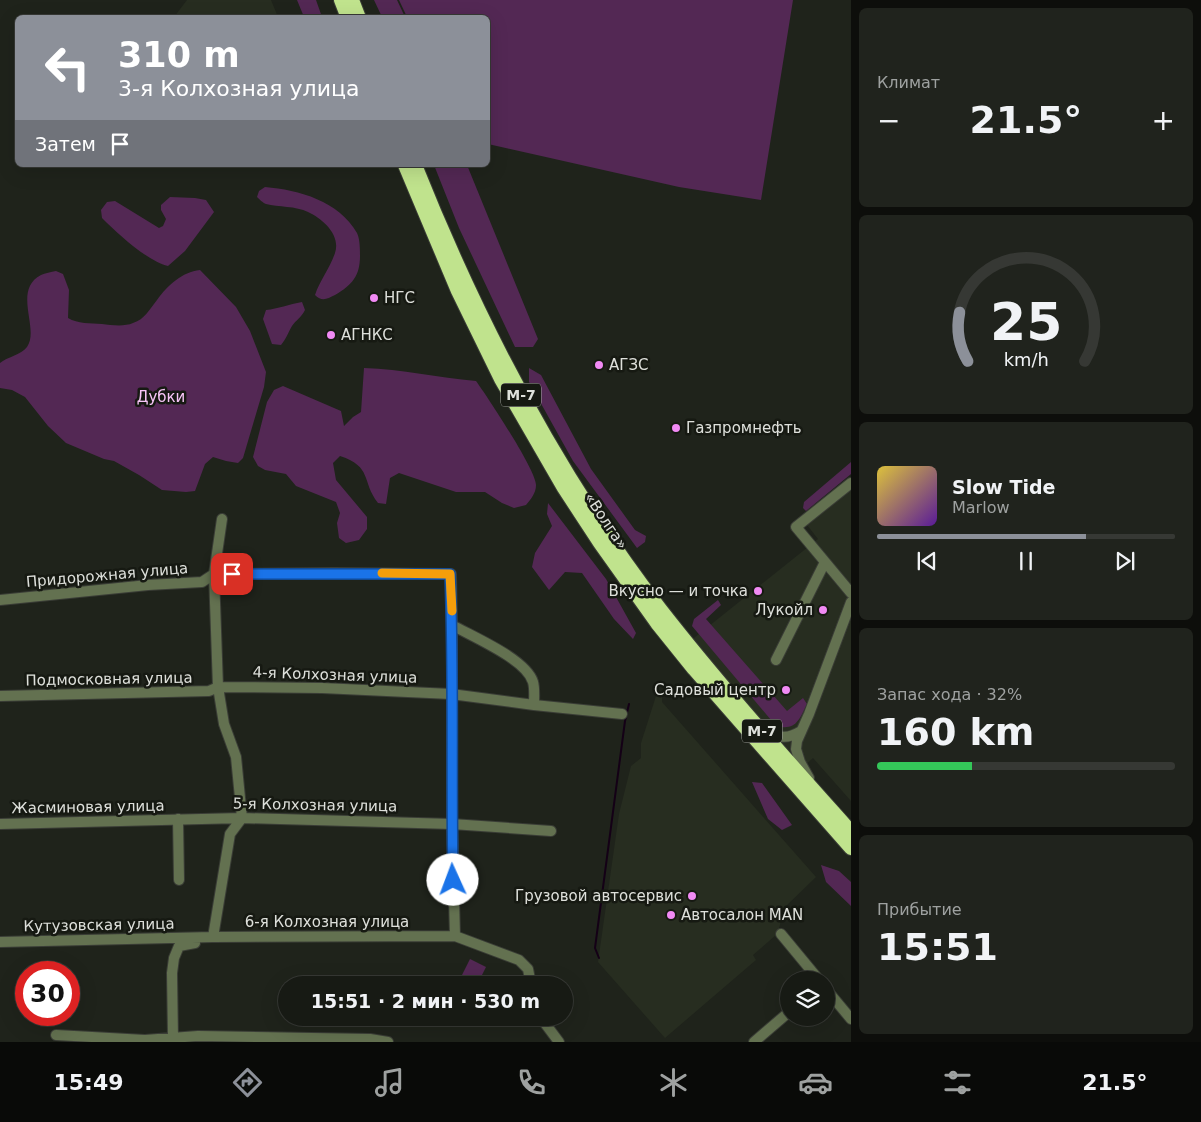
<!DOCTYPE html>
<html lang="ru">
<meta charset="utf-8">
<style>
:root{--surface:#171a14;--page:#20231d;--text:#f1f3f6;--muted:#9ea1a0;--line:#363834;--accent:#8c9099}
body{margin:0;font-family:"DejaVu Sans",sans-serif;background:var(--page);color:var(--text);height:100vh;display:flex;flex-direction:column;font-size:19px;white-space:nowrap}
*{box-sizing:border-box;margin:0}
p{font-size:16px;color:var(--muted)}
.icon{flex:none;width:28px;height:28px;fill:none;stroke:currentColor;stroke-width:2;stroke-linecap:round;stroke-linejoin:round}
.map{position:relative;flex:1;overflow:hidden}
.sheet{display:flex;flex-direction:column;gap:8px;padding:8px;background:#0d0e0b;width:350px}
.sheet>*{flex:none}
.hud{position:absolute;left:15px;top:15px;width:475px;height:152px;border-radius:8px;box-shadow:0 5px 20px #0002,0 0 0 1px var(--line);background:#8c9099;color:#fff;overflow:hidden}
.fabs{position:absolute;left:780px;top:971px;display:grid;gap:10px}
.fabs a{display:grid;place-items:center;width:55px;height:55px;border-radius:50%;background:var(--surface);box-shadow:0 5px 20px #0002,0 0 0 1px var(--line);font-size:25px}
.speed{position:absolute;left:15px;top:961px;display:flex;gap:10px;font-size:25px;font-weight:700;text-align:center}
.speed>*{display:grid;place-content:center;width:65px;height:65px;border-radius:50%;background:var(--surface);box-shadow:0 5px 20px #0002,0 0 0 1px var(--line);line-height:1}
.speed .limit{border:8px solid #d22;background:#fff;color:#111}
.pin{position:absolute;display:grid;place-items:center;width:42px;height:42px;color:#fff;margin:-21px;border-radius:10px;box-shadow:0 2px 8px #0006}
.me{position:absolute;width:55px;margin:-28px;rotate:358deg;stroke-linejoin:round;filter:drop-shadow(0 0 4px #0008)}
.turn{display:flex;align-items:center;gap:18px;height:105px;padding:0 20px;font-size:22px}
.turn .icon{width:65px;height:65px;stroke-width:2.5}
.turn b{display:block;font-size:35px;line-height:42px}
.then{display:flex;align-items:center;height:48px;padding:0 20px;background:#0003;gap:10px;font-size:19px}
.big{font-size:38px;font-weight:600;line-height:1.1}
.sheet .widget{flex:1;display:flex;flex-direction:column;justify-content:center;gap:8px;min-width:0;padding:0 18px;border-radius:8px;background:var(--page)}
.sheet .dial{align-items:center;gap:0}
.dial svg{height:130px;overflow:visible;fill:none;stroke:var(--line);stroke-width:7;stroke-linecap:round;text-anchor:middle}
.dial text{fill:var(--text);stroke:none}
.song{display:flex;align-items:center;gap:15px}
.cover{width:60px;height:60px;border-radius:8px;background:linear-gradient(135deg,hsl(50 70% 55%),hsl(270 70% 35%))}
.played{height:5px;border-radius:2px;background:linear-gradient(90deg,var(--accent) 70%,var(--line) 70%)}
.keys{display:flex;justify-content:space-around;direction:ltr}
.heat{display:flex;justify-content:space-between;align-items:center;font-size:28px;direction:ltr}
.charge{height:8px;border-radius:4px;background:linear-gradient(90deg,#34c759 32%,var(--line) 0)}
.trip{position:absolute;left:278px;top:976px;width:295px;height:50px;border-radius:25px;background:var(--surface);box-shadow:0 5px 20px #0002,0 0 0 1px var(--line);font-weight:600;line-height:50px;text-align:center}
.tab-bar{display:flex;height:80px;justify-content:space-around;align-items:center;background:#090a08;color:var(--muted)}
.tab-bar .icon{width:35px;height:35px}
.tab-bar .on{color:var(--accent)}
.tab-bar b{font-size:22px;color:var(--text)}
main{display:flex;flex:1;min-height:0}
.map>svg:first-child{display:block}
.built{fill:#272d20}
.green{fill:#532854}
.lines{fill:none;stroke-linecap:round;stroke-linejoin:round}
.stream{stroke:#140016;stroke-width:2}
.minor-casing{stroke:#3a3d36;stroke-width:12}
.highway-casing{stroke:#3a3d36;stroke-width:16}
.minor{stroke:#637150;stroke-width:10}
.highway{stroke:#c0e38d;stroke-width:14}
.route-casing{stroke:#114b97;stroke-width:12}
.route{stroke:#1a73e8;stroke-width:9}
.slow{stroke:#f59e0b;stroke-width:9}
.poi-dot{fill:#f18af4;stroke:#161912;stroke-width:2}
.labels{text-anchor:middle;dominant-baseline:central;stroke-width:5;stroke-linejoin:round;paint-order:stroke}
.shield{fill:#161912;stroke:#a2a49f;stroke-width:1}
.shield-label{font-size:14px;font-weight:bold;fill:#dee0db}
.poi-label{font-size:15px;fill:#dee0db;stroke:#161912;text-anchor:start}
.park-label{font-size:15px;fill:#f7c4f7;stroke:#161912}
.street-label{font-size:15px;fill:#dee0db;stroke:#161912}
</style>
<main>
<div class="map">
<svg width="851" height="1042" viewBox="0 0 851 1042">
<rect width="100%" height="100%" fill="#1f231b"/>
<path class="built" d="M 187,0 L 271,0 L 278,17 L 174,17 Z
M 851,489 L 851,801 L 813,758 L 800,770 L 689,642 L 818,539 L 807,525 Z
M 656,696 L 662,697 L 662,702 L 816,877 L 782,910 L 780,925 L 777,934 L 753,955 L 756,960 L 665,1038 L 598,962 L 619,814 L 631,766 L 641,758 L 641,743 Z"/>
<path class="green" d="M 297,0 L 316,0 L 322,17 L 304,17 Z
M 374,0 L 397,0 L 405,17 L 382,17 Z
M 399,0 L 793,0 L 761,200 L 679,187 L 488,144 L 488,18 L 407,17 Z
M 434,165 L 467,165 L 538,339 L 533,347 L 515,347 L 459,228 Z
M 265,187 C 299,190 339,201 357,233 C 360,239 360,250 360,256 C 360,276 352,285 335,295 C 327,299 322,302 315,295 C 320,280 330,268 335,253 C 341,235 323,219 308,212 C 296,206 278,207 266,204 C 263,203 259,199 257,197 L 259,191 Z
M 170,197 L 195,198 L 206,200 L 214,212 L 185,251 L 168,266 C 147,261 117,233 102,218 L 101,210 L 107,202 L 115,201 L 159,228 L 163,226 L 166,219 L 161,210 L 161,205 Z
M 200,270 L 236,307 L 250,331 L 266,372 L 264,387 L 243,458 L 238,463 L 226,461 L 213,457 L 205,464 L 195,491 L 186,492 L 162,490 L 139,475 L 114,461 L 104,459 L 66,443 L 48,426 L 25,397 L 12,390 L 0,388 L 0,363 C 7,357 21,355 27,347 C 40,329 12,290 41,275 C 45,273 51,272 56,271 L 63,274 L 69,290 L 68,318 C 78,324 90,323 102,324 C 111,325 124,327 133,323 C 145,319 149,310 157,300 C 168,285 182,272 200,270 Z
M 302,302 L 305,310 C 301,318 296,320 292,326 C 288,333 286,339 281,345 L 272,344 L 263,319 L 266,310 C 278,309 289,304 302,302 Z
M 364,368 C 402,369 438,378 476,381 C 487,396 536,470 536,485 C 536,493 531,499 526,505 L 514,508 L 502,503 L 485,492 L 456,492 L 399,473 L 390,478 L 386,504 L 378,503 C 361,481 373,467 340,456 L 333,463 L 336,480 L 367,517 L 367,529 L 359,540 L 346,543 L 339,538 L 337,523 L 340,513 L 336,502 L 296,486 L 286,474 L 265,470 L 258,466 L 253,457 L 267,402 L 274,390 L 283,386 L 341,411 L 344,426 L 353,417 L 361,412 Z
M 529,368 L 541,375 L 591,469 L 635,530 L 646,536 L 645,542 L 637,548 L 573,461 L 529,382 Z
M 851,462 L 851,474 L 806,511 L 803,508 L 804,502 Z
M 548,503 L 606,579 L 636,633 L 633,639 L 614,619 L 582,573 L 565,572 L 549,590 L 532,567 L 535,553 L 552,526 L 547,514 Z
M 718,600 L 721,605 L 706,619 L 787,711 L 803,698 L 807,704 C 799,720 796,731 776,726 L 692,626 L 694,619 Z
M 752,782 L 762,783 L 792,825 L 782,830 L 768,819 Z
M 821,865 L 839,871 L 851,882 L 851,906 L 826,882 Z
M 470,959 L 486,967 L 478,983 L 462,975 Z"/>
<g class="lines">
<path class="stream" d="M 599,958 L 595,948 L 625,721 L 629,704"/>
<g class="minor-casing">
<path id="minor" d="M 851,483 L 796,527 L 851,593
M 0,600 L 148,585 L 202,582 L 214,574 L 334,573 L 451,574 L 452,625 L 452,824 L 455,936
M 452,625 C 473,637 526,659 533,682 C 535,689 534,698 534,705
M 776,660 L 825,562
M 0,696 L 209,691 L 218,687 L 322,688 L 451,694 L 534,705 L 622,714
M 761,726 C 777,736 783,742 801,731
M 809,778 L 800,762 L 796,749 L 797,741 L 809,714 L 851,602
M 178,819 L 179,880
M 0,824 L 242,818 L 452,824 L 551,831
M 781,934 L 819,980
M 213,937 L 230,834 L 242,818 L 236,757 L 224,724 L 218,687 L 214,574 L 222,519
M 0,942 L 213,937 L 455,936 L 519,960 L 528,969 L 531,985
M 826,989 L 851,1019
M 541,1018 L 559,1042
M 56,1035 L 145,1040 L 198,1036 L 370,1039 L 388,1042
M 173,1039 L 172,973 L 174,958 L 179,946 L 195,943
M 754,1042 L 789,1012"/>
</g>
<g class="highway-casing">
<path id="highway" d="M 341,0 L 348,18
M 352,0 L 359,18
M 405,165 L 458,291 L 501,379 L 564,488 L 600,543 L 657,623 L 694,669 L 851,848
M 415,165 C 478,323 556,474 660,609 C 720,686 786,759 851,832"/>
</g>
<use href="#minor" class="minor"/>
<use href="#highway" class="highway"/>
</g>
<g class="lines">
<g class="route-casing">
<path id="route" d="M 232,574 L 450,574 C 454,676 451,778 453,880"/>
</g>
<use href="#route" class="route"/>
<path class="slow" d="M 382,573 L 450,574 L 452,611"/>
</g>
<g class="poi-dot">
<circle cx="374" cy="298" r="5"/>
<circle cx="331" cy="335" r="5"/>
<circle cx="599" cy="365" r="5"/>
<circle cx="676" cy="428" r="5"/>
<circle cx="758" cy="591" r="5"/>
<circle cx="823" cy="610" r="5"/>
<circle cx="786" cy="690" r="5"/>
<circle cx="692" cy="896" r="5"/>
<circle cx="671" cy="915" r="5"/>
</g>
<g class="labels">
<g class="shield">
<rect x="501" y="383.5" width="40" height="23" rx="4"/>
<rect x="742" y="719.5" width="40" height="23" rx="4"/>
</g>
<g class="shield-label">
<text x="521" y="395">М-7</text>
<text x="762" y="731">М-7</text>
</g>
<g class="poi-label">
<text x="384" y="298">НГС</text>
<text x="341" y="335">АГНКС</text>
<text x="609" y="365">АГЗС</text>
<text x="686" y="428">Газпромнефть</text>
<text x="748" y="591" text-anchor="end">Вкусно — и точка</text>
<text x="813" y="610" text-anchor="end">Лукойл</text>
<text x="776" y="690" text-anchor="end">Садовый центр</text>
<text x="682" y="896" text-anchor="end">Грузовой автосервис</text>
<text x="681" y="915">Автосалон MAN</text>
</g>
<g class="park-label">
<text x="161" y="397">Дубки</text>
</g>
<g class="street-label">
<text transform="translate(606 521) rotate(56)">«Волга»</text>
<text transform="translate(107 575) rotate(-5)">Придорожная улица</text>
<text transform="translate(335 675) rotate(2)">4-я Колхозная улица</text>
<text transform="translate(109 679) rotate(-1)">Подмосковная улица</text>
<text transform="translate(315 805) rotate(1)">5-я Колхозная улица</text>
<text transform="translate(88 807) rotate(-1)">Жасминовая улица</text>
<text x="327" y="922">6-я Колхозная улица</text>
<text transform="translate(99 925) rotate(-1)">Кутузовская улица</text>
</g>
</g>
</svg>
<div class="fabs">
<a><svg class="icon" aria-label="layers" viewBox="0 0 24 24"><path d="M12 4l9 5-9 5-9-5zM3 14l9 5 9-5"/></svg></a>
</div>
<div class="speed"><div class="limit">30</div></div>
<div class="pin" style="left:232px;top:574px;background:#d93025"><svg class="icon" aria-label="arrive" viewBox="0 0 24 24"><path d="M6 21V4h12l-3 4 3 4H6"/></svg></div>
<svg class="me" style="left:453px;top:880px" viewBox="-20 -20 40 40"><circle r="19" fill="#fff"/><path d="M0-13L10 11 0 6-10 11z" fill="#1a73e8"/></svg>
<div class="trip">15:51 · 2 мин · 530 m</div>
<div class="hud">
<div class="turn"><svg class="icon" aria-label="left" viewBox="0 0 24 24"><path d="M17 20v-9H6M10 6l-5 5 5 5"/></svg><div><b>310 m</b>3-я Колхозная улица</div></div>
<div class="then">Затем<svg class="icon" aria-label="arrive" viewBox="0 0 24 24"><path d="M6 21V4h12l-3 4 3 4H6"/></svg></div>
</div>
</div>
<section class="sheet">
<div class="widget"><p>Климат</p>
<div class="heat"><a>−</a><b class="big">21.5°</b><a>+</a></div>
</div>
<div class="widget dial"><svg viewBox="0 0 100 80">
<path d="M14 69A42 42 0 1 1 86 69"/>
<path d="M14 69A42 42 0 0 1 9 39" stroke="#8c9099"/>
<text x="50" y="56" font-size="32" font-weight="700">25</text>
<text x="50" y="72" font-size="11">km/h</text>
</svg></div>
<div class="widget">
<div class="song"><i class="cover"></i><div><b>Slow Tide</b><p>Marlow</p></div></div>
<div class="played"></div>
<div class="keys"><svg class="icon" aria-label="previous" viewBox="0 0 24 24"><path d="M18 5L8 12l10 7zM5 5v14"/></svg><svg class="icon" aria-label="pause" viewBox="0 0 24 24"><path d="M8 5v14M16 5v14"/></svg><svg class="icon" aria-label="next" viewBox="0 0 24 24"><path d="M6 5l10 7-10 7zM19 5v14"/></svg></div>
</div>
<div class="widget"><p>Запас хода · 32%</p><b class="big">160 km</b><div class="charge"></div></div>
<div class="widget"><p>Прибытие</p><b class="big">15:51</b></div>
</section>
</main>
<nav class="tab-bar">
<b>15:49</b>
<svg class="icon on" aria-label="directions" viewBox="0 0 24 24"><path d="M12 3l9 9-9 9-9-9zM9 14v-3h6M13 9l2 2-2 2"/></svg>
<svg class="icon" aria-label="music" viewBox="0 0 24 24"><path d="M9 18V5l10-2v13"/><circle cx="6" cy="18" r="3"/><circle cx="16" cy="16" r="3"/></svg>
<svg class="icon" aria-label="phone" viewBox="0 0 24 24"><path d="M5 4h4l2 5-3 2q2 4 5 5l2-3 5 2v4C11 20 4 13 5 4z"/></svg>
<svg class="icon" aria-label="climate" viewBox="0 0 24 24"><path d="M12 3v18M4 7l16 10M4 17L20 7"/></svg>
<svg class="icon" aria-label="car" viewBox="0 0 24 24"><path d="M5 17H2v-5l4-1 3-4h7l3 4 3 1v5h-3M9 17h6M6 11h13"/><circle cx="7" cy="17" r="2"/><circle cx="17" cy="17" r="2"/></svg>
<svg class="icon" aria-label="filters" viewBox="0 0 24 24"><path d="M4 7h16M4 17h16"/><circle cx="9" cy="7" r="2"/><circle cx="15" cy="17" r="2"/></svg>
<b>21.5°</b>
</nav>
